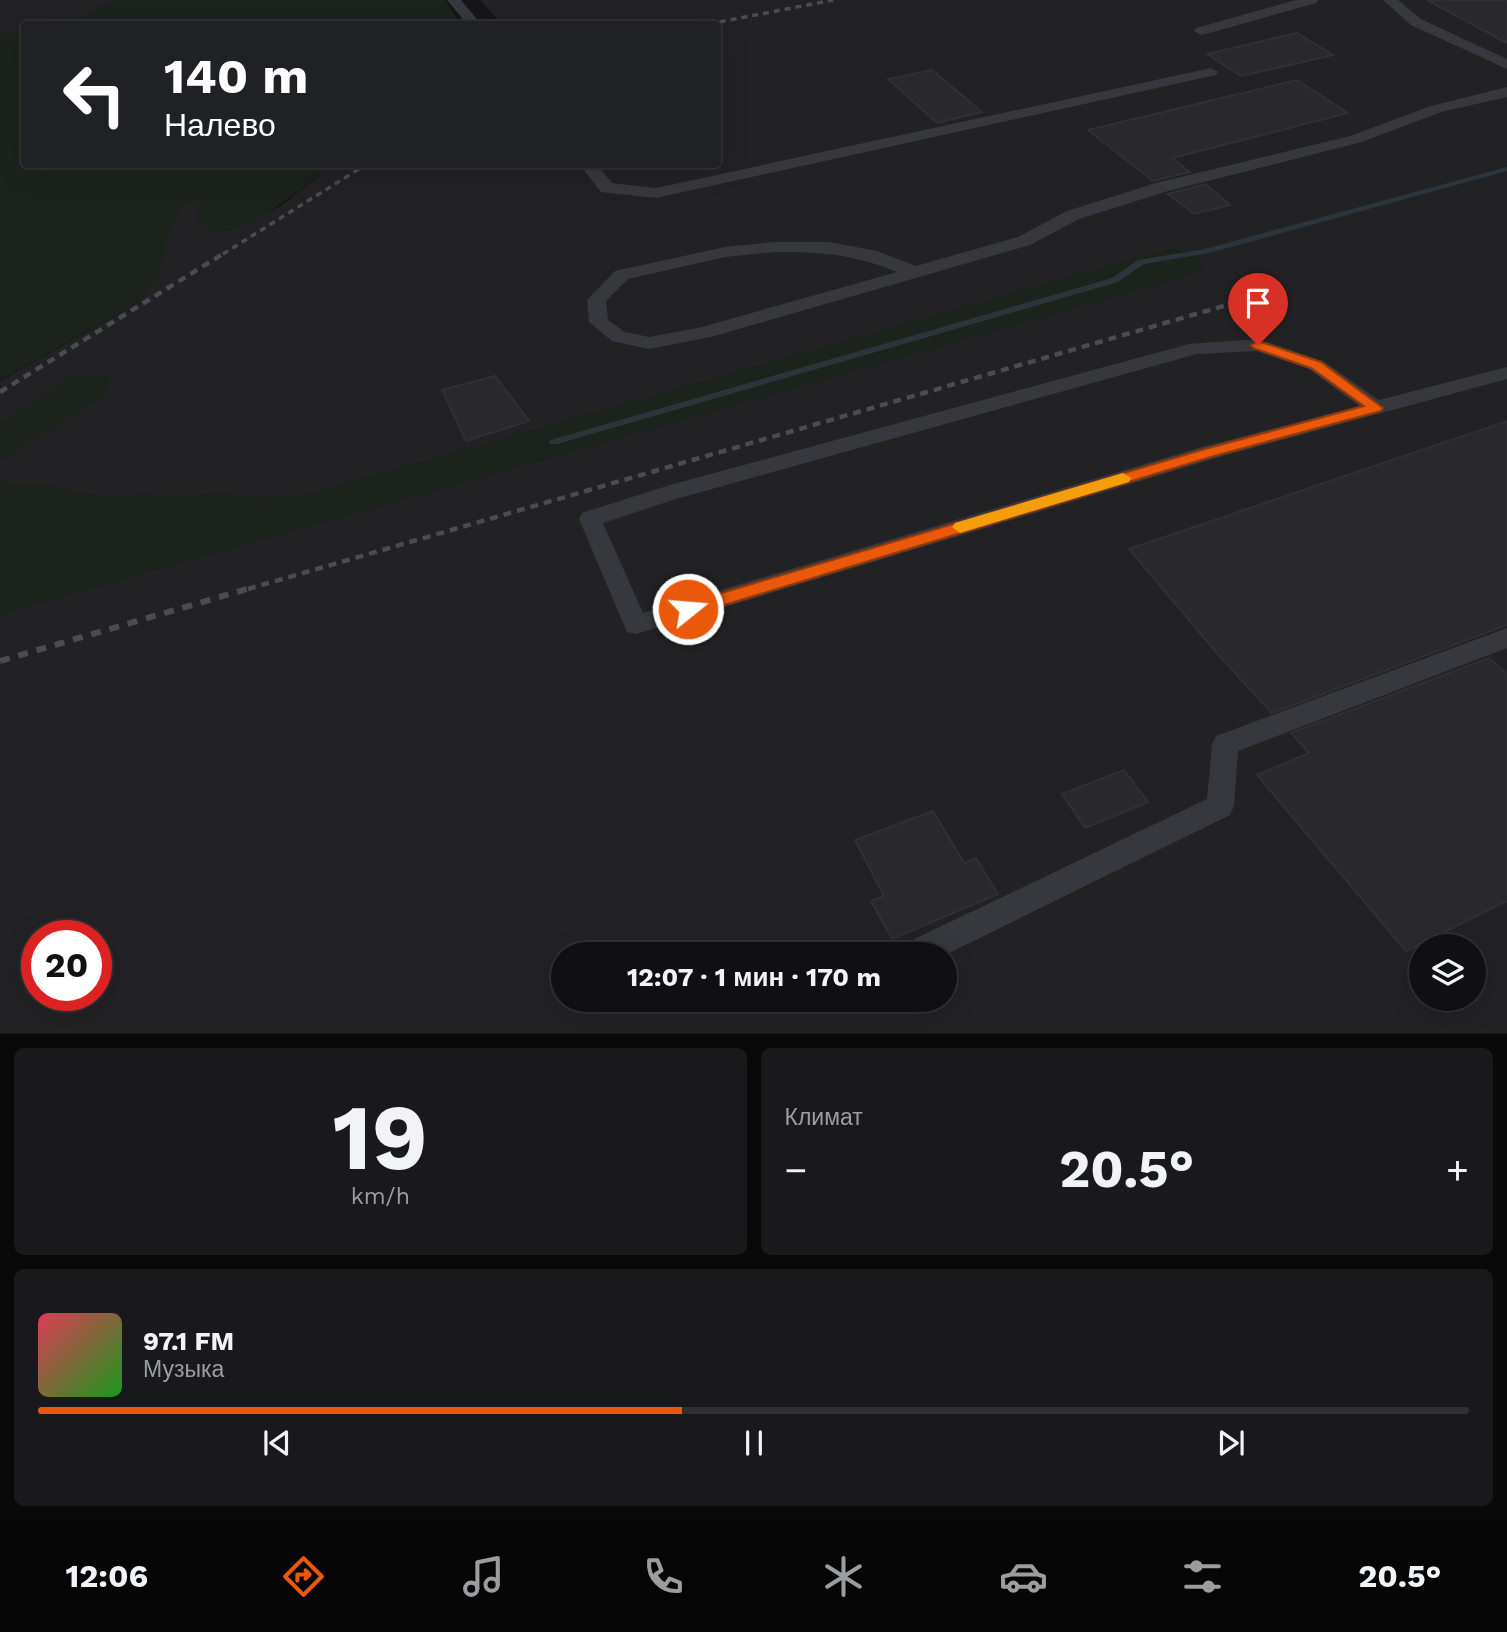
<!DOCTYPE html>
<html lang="ru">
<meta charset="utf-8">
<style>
:root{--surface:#101012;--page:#19191b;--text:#f1f3f6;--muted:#9c9d9f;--line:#303032;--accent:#ea580c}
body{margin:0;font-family:"Work Sans",sans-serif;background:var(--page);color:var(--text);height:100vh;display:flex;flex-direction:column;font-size:26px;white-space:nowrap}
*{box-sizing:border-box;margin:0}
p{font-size:23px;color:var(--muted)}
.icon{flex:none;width:38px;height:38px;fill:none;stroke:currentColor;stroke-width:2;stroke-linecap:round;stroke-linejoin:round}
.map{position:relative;height:1034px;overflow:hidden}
.details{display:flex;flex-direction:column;gap:14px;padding:14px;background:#09090a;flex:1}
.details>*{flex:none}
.hud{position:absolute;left:21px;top:21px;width:700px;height:147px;border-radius:7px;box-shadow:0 7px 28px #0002,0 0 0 2px var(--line);background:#202124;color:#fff;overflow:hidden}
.buttons{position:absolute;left:1409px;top:934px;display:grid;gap:14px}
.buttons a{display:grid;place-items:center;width:77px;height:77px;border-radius:50%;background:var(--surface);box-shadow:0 7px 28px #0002,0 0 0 2px var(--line);font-size:35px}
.speed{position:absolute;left:21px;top:920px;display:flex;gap:14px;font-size:35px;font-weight:700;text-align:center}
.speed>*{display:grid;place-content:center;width:91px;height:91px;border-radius:50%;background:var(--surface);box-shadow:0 7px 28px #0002,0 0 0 2px var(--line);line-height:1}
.speed .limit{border:10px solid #d22;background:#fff;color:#111}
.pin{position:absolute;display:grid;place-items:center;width:60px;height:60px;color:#fff;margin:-72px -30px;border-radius:50% 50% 50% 0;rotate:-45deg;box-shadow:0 0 7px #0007}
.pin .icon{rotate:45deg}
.me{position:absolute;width:77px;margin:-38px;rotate:73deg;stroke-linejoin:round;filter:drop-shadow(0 0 5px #0008)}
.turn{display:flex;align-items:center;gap:24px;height:147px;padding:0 28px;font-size:32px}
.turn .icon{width:91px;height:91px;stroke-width:2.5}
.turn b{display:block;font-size:49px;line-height:60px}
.big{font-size:52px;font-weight:700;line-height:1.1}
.details .widget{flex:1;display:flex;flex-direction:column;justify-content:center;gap:10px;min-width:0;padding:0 24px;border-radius:10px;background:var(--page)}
.details .dial{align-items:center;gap:0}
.dial b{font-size:91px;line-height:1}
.song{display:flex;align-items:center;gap:21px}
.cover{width:84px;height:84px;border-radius:10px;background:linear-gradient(135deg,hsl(350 70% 55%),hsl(120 70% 35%))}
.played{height:7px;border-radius:4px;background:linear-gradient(90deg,var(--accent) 45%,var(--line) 45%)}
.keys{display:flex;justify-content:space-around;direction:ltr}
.heat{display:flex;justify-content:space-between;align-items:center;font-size:38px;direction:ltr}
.details .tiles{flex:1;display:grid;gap:14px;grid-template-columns:1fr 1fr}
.widget:last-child{grid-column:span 2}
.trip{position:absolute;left:551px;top:942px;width:406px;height:70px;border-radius:35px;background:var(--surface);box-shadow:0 7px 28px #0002,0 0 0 2px var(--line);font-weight:700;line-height:70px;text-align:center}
.dock{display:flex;height:112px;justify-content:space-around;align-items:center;background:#060607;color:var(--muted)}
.dock .icon{width:49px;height:49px}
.dock .selected{color:var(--accent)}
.dock b{font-size:32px;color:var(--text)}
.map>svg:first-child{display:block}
.built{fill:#222225;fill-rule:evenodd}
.green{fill:#1c231d}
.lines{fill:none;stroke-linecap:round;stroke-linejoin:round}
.stream{fill:#2c353c;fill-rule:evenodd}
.building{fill:#29292c;stroke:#303034;stroke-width:2}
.lane{fill:#37383d;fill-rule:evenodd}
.rail-far2{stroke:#4a4c52;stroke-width:3.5;stroke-dasharray:6 5;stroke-linecap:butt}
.rail-far1{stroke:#4a4c52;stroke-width:4.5;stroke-dasharray:8 6;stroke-linecap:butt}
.rail{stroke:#4a4c52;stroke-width:6;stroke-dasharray:10 9;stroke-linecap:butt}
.route{fill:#ea580c;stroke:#983908;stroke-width:2}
.slow{fill:#f59e0b}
</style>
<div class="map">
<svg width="1507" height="1034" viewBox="0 0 1507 1034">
<rect width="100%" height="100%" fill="#161618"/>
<path class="built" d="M 0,0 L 118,0 L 73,23 L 24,24 L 24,31 L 0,35 Z
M 480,0 L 1507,0 L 1507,1033 L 0,1033 L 0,381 L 138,303 L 158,278 L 166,243 L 180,208 L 196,199 L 200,221 L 229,231 L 281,206 L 332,165 L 718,164 L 718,24 L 501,24 ZM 37,936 L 96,936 L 96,996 L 37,996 ZM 1421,947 L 1474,947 L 1474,999 L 1421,999 ZM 564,954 L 945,954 L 945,999 L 564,999 Z"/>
<path class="green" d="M 118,0 L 445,0 L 461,24 L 65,24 Z
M 24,31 L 24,164 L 332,165 C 311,179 223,260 200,221 C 197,216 197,206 196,200 L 180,209 L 166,243 L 158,278 L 138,303 L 0,380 L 0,35 Z
M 1166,249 L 1198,254 L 1202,269 L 1189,276 L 0,615 L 0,480 L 11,484 L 48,483 L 77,492 L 110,496 L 229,493 L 265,498 L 310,493 Z
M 111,374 L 107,394 L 0,462 L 0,424 L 74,375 Z"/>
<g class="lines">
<path class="stream" d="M 1507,167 L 1507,171 L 1209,253 L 1144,264 L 1118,282 L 557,444 L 551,444 L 549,442 L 551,440 L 1112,278 L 1138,260 L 1205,249 Z"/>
</g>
<path class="building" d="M 1427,0 L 1507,0 L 1507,43 Z
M 1297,33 L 1333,55 L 1241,76 L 1207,54 Z
M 932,70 L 982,112 L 937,123 L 888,79 Z
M 1297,80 L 1348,113 L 1172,158 L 1190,172 L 1153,181 L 1088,130 Z
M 1205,184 L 1230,205 L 1194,214 L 1168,194 Z
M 495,376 L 529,421 L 466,441 L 442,390 Z
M 1507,421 L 1507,625 L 1272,713 L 1222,659 L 1129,549 Z
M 1489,658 L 1507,674 L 1507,901 L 1406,951 L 1257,775 L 1309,753 L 1291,733 Z
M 1124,770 L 1148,802 L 1085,828 L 1062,794 Z
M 933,811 L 964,863 L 976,858 L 998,894 L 892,939 L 871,901 L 884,896 L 855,840 Z"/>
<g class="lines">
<path class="lane" d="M 447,0 L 461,0 L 481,24 L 467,24 Z
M 1296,0 L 1318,0 L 1316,3 L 1206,34 L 1201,35 L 1194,31 L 1196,28 Z
M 1383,0 L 1398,0 L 1421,19 L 1507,59 L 1507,69 L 1411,25 Z
M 1211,68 L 1218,72 L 1216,75 L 656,198 L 601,192 L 579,164 L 596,164 L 612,183 L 656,188 Z
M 1507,87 L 1507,97 L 1441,112 L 1362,142 L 1168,191 L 1079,219 L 1030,245 L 711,337 L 649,349 L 612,341 L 589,322 L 587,300 L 615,271 L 725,247 L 775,242 L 829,242 L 877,251 L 916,266 L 1018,237 L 1067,211 L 1156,183 L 1350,136 L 1431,106 ZM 775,252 C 821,252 853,254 897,272 L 702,327 L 649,337 L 625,332 L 608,320 L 606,301 L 628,279 L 725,257 Z
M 1258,339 L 1323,361 L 1379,400 L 1507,367 L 1507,379 L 1216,458 L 636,634 L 627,632 L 624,625 L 579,519 L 582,513 L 670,485 L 1189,344 ZM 1256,351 L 1309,369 L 1359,406 L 1202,447 L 643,613 L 603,523 L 676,499 L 1197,354 Z
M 1507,628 L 1507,648 L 1238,751 L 1234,806 L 1230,815 L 945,955 L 900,954 L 904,944 L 1207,799 L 1212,744 L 1216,736 Z"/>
<path class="rail-far2" d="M 709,24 L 833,0
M 223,254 L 367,164"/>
<path class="rail-far1" d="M 0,392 L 226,252
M 248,589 L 1258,296"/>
<path class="rail" d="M 0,661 L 254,587"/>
</g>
<path class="route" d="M 1258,341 L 1321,362 L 1383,408 L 1381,411 L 1214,456 L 688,616 L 682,614 L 680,609 L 682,605 L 688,603 L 1205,449 L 1364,406 L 1311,368 L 1253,348 L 1251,345 Z"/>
<path class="slow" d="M 1123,473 L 1131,478 L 1129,482 L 960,533 L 952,527 L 955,523 Z"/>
</svg>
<div class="buttons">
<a><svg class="icon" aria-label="layers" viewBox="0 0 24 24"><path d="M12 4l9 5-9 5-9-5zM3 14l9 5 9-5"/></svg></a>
</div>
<div class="speed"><div class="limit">20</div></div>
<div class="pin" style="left:1258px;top:345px;background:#d93025"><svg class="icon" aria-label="arrive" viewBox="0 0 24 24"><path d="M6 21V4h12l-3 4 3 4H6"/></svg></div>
<svg class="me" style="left:688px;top:609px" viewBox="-20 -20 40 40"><circle r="17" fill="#ea580c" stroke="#fff" stroke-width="3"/><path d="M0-11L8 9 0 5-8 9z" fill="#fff"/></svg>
<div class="trip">12:07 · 1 мин · 170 m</div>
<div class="hud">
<div class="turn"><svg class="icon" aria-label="left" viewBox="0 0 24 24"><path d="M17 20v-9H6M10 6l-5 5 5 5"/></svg><div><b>140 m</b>Налево</div></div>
</div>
</div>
<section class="details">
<div class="tiles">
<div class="widget dial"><b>19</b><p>km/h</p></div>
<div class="widget"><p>Климат</p>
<div class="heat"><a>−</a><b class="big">20.5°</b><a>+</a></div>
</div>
<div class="widget">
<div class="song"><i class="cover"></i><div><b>97.1 FM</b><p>Музыка</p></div></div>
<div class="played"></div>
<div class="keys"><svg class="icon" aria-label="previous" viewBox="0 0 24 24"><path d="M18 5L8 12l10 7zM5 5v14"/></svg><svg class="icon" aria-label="pause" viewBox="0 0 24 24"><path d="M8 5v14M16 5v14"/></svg><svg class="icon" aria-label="next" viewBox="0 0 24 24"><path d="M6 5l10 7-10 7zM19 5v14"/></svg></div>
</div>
</div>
</section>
<nav class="dock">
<b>12:06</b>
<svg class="icon selected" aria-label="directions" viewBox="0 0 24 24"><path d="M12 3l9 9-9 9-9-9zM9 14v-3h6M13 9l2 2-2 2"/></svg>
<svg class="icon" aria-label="music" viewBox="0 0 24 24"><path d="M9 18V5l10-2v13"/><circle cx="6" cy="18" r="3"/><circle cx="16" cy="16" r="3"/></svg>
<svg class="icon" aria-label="phone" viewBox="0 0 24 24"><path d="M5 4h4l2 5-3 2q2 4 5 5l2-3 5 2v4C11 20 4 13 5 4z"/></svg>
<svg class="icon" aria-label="climate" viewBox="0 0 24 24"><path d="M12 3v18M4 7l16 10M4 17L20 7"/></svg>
<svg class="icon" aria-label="car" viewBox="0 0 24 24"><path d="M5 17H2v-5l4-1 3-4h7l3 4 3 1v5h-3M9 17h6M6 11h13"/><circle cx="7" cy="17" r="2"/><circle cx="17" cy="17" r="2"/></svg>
<svg class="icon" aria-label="filters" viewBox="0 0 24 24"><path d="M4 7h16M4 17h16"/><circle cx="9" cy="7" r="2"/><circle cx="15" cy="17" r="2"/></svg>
<b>20.5°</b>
</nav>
